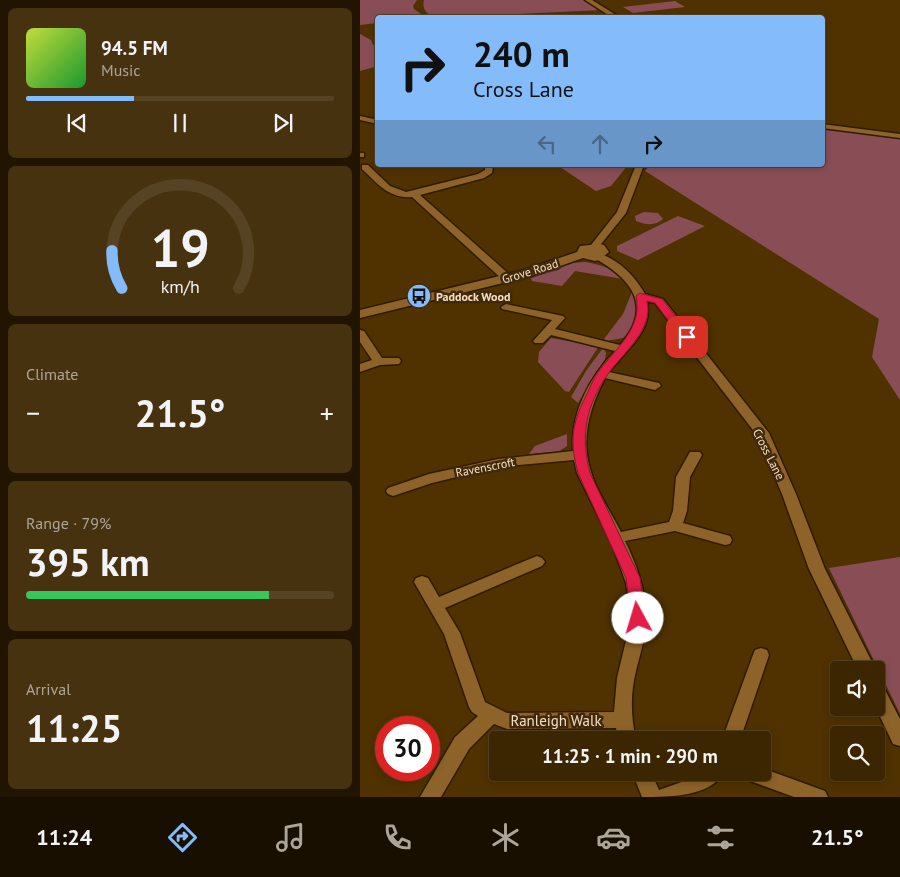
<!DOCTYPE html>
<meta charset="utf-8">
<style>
:root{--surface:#3c2601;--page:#473210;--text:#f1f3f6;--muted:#aca599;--line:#554323;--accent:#84bcfb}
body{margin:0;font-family:"PT Sans",sans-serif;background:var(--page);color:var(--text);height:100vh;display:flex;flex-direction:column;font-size:19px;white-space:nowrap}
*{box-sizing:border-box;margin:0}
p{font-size:16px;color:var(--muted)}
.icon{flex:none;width:28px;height:28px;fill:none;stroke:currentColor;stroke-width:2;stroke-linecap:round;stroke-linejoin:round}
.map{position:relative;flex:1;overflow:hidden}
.side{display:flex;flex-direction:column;gap:8px;padding:8px;background:#211501;width:360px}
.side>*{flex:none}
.guide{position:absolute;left:15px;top:15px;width:450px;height:152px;border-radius:5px;box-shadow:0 2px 8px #0003,0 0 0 1px var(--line);background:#84bcfb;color:#111;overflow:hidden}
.fabs{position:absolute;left:470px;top:661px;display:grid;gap:10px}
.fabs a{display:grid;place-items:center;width:55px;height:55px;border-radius:5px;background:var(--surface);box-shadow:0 2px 8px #0003,0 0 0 1px var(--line);font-size:25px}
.speed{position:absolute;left:15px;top:716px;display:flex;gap:10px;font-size:25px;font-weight:700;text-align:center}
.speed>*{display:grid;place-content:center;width:65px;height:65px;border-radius:50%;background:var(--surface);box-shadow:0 2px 8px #0003,0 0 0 1px var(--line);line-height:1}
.speed .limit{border:8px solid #d22;background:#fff;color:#111}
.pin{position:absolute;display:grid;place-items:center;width:42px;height:42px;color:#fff;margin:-21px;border-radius:10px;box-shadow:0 2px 8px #0006}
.me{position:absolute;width:55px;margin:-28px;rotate:354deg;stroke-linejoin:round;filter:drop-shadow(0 0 4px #0008)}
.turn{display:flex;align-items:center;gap:18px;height:105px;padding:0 15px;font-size:22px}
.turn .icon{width:65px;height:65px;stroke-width:2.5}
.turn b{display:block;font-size:35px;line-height:42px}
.lanes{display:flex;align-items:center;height:48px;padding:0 15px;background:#0003;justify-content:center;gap:25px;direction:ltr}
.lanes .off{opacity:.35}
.big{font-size:38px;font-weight:600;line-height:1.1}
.side .tile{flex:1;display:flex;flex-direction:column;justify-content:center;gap:8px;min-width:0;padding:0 18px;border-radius:8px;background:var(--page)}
.side .dial{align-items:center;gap:0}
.dial svg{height:130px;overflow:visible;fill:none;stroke:var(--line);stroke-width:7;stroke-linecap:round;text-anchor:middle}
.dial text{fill:var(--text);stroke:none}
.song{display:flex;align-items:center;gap:15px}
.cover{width:60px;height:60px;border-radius:8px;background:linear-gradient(135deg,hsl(70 70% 55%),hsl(130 70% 35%))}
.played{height:5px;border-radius:2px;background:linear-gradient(90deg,var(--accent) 35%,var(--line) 35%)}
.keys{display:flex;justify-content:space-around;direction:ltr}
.heat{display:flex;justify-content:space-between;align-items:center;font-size:28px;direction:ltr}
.charge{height:8px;border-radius:4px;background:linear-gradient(90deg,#34c759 79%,var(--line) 0)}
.trip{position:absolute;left:129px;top:731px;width:282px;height:50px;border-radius:5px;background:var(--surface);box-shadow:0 2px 8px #0003,0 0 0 1px var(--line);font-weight:600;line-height:50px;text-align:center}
.menu{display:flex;height:80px;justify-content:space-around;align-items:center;background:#180f00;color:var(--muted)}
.menu .icon{width:35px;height:35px}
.menu .active{color:var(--accent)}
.menu b{font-size:22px;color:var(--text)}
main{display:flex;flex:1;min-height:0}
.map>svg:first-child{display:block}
.green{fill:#894e55}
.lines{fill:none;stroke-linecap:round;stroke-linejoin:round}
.minor-casing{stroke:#301b00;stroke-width:3}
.tertiary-casing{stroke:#301b00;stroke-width:3}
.minor{fill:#8d6329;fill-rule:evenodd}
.tertiary{fill:#8d6329;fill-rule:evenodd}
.route{fill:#e11d48;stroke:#92132f}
.labels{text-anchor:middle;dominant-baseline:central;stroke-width:5;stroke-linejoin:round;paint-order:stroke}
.street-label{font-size:12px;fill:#f7e0c3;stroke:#402a0b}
.poi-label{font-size:12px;font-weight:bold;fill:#f7e0c3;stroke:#402a0b;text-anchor:start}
.near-street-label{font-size:15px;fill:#f7e0c3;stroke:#402a0b}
</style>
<main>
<section class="side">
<div class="tile">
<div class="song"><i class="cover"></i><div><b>94.5 FM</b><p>Music</p></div></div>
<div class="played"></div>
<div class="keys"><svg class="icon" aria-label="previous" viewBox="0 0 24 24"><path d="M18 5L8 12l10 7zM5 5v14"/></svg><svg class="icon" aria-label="pause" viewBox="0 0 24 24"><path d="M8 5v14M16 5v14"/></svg><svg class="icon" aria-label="next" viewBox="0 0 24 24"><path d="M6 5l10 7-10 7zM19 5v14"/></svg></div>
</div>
<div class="tile dial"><svg viewBox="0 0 100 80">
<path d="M14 69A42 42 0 1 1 86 69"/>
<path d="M14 69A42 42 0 0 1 8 46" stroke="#84bcfb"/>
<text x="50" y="56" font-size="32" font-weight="700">19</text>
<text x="50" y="72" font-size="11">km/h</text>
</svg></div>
<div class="tile"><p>Climate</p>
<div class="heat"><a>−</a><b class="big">21.5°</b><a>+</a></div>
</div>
<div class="tile"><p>Range · 79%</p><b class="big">395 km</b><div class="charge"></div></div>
<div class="tile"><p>Arrival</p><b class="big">11:25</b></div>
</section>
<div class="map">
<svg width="540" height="797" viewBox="0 0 540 797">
<rect width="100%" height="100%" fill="#503201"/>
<path class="green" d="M 0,0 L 57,0 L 53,6 L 54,9 L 64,16 L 18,18 L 17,23 L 0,25 Z
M 64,0 L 223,0 L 242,10 L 115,16 L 114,18 C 101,18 58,24 64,0 Z
M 315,1 L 325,7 L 273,13 L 263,7 Z
M 0,34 L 11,40 L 13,45 L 17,44 L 18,66 L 0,71 Z
M 463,128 L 540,139 L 540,400 L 512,357 L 519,319 L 285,171 L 290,165 L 462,165 Z
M 197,165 L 268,165 L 251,186 L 236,191 Z
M 284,212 L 298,213 L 303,219 C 296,226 285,225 276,221 L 275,216 Z
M 318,216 L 345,226 L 278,260 L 257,251 L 257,246 Z
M 226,262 C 242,265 252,268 263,279 L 215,271 L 202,286 L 172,281 L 170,276 L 209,263 Z
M 272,292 C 283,304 275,329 263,338 L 246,341 L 244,339 L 263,314 Z
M 191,338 L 237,346 L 237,349 L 209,392 L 205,391 L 178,362 L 179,352 Z
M 243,348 L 246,353 L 245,359 L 218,403 L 211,397 L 226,371 Z
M 207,434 L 207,446 L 198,452 L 169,454 L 175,446 Z
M 540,557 L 540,714 L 469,568 Z"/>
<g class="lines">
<g class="minor-casing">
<path id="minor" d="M 225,0 L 232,0 L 261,18 L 253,18 Z
M 0,116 L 18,120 L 18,124 L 0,120 Z
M 462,124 L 540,134 L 540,138 L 462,128 Z
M 0,153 L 4,153 L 4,157 L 0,157 Z
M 2,165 L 8,165 L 30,186 L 46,192 L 118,174 L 125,170 L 125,165 L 133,165 L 132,173 L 124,178 L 60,195 L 151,276 L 152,278 L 151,280 L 143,280 L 52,197 C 29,199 17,183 2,169 Z
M 276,165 L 284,165 L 266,213 L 237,249 L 231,249 L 231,245 L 257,212 Z
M 238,253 C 258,259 275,276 285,294 L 303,299 L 409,433 L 436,494 L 465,569 L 516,670 L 498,670 L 449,569 L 422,494 L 396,434 L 295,303 L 287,301 C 294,331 265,351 249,372 L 299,383 L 301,386 L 295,390 L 245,378 C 230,407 220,439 231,472 C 237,493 251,512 261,532 L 309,522 L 313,511 L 316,477 L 330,452 L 340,452 L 342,455 L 330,477 L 327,511 L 323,523 L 370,536 L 372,540 L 370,544 L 365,545 L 315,531 L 265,541 C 277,565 286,592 286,619 C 286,637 280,654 276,671 C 270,695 271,717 276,740 L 258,740 L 256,728 L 147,729 L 134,724 L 109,749 L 81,797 L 60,797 L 95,737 L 118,716 L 112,712 L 109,707 L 84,634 L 54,582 L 56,578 L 62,576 L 68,578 L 79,597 L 172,558 L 177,556 L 182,558 L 185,562 L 182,566 L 85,608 L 100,633 L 125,702 L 147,713 L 254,712 L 257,678 L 269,628 L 269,602 L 266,583 L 252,544 L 217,473 L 214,460 L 138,467 L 72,483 L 33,496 L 28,494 L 26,491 L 28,488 L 69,474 L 138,459 L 213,451 C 210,413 230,377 255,351 L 191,335 L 183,343 L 175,343 L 173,341 L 175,339 L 192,320 L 142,309 L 141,307 L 146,304 L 203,316 L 205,318 L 195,329 L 260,345 C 294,307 272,279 234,258 L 234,254 Z
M 0,330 L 4,331 L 22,358 L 39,358 L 41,361 L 39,364 L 20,365 L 0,372 L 0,364 L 12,360 L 0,342 Z
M 401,648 L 407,650 L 409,655 L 380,740 L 362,740 L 393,655 L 395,650 Z
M 516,682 L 522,684 L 540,719 L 540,746 L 533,744 L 516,708 Z
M 402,768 L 465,791 L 468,797 L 434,797 L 382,778 L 380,772 L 402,772 Z
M 272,772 L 291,772 L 299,790 L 330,779 L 339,772 L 364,772 C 351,797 308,797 282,797 Z"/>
</g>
<g class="tertiary-casing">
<path id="tertiary" d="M 240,244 L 244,245 L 249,252 L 239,260 L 235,261 L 223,258 L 172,276 L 0,318 L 0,310 L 164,270 L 217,252 L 220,246 Z"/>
</g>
<use href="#minor" class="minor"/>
<use href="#tertiary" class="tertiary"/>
</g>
<path class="route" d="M 280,293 L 302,299 L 332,337 L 331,340 L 323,340 L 295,303 L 287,301 C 294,329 263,353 248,374 C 226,405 220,436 230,473 L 280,578 L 286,618 L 284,622 L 278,623 L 273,622 L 271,618 L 266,578 L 218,473 C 209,440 212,422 228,392 C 231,385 234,377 239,371 C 256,348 283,328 276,296 Z"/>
<defs>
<g id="bus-disc" transform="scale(1.25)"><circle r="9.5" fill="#84bcfb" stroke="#402a0b"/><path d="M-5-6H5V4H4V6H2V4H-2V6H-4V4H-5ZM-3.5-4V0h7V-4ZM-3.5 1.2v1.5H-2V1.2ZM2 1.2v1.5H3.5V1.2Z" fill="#111"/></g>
</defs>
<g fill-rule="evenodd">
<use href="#bus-disc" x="59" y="296"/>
</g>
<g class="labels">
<g class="street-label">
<text transform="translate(170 271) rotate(-17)">Grove Road</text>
<text transform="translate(409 454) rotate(63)">Cross Lane</text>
<text transform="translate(125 467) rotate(-11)">Ravenscroft</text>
</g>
<g class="poi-label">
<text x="76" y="296">Paddock Wood</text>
</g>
<g class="near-street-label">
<text x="196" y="720">Ranleigh Walk</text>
</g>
</g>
</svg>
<div class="fabs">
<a><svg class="icon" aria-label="sound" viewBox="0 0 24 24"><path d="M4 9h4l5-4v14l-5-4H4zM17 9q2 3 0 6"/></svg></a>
<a><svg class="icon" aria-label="search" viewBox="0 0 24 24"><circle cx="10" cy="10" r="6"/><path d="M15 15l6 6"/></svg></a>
</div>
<div class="speed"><div class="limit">30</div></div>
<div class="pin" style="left:327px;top:337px;background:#d93025"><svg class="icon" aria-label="arrive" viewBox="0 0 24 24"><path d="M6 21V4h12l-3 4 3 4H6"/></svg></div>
<svg class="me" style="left:278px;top:618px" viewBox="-20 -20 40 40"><circle r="19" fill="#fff"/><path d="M0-13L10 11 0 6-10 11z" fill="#e11d48"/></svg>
<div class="trip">11:25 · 1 min · 290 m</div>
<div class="guide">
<div class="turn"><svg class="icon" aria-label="right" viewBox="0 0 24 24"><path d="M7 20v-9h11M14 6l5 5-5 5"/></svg><div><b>240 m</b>Cross Lane</div></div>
<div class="lanes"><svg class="icon off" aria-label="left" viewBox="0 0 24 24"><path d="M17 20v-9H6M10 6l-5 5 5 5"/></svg><svg class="icon off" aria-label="ahead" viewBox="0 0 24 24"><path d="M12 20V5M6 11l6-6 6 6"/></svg><svg class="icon" aria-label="right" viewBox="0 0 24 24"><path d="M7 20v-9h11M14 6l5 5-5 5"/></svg></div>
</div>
</div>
</main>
<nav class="menu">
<b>11:24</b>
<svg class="icon active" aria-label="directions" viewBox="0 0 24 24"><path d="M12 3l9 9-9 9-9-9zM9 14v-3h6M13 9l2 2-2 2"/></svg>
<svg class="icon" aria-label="music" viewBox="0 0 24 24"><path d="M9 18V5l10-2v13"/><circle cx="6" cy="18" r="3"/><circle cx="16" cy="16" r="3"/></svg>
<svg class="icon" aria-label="phone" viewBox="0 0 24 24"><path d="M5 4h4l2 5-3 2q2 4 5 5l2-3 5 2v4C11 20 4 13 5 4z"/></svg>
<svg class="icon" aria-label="climate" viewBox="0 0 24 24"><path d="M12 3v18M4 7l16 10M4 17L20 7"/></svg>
<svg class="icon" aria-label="car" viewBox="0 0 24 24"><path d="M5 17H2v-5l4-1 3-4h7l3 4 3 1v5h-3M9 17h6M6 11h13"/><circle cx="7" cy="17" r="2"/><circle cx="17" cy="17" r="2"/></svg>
<svg class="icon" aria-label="filters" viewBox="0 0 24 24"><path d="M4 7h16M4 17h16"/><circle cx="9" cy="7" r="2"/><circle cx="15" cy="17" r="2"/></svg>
<b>21.5°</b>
</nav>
